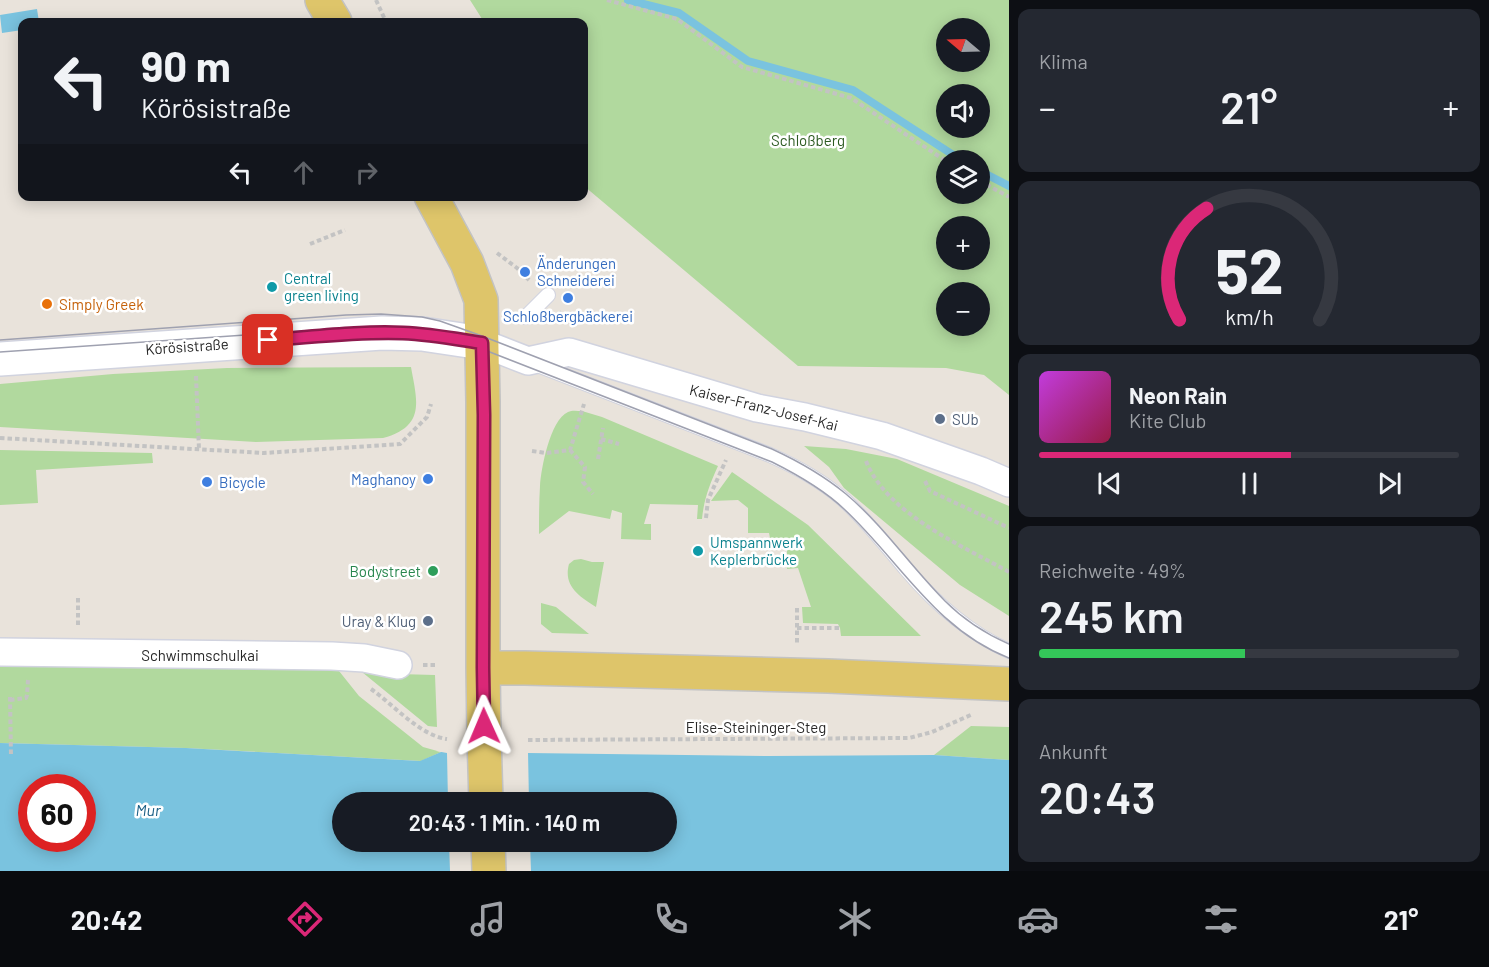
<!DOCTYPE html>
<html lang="de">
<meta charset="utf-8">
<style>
:root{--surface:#171b24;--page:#242831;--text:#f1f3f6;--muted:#9ea1a6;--line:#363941;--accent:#db2777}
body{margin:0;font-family:Barlow,sans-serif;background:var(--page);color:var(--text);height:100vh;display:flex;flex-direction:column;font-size:22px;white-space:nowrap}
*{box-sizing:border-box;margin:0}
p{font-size:20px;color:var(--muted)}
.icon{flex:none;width:33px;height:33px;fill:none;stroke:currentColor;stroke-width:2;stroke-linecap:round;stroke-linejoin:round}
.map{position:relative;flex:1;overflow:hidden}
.side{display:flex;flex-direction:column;gap:9px;padding:9px;background:#0d0f14;width:480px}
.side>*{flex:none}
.banner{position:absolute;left:18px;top:18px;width:570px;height:183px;border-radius:12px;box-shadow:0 3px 15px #0003;background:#171b24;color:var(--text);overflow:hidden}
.needle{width:39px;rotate:289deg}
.controls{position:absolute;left:936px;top:18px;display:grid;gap:12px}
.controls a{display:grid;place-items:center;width:54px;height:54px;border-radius:50%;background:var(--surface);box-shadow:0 3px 15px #0003;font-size:30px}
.speed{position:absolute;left:18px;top:774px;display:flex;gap:12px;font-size:30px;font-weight:700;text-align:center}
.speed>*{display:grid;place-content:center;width:78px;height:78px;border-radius:50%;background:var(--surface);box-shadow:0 3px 15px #0003;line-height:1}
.speed .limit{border:9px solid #d22;background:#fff;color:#111}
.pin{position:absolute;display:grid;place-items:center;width:51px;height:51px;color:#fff;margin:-26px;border-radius:12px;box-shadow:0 3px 9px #0006}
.me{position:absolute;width:66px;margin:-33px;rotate:359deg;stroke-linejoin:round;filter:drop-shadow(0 0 4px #0008)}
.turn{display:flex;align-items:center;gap:21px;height:126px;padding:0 24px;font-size:27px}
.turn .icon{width:78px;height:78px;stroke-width:2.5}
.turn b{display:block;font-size:42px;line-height:51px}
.lanes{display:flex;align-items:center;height:57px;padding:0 24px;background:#0003;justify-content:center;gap:30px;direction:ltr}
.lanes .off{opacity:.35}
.big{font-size:45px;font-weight:600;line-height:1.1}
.side .tile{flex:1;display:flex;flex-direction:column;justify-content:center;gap:9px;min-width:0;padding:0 21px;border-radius:12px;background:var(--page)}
.side .dial{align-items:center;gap:0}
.dial svg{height:156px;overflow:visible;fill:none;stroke:var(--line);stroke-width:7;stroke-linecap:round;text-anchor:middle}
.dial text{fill:var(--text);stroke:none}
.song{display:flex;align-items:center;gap:18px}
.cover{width:72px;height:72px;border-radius:9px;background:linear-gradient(135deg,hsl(290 70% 55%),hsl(340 70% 35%))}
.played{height:6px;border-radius:3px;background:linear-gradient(90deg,var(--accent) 60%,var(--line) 60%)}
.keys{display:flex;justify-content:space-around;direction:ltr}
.heat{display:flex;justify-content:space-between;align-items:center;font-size:33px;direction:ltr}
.charge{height:9px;border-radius:4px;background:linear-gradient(90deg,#34c759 49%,var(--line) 0)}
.trip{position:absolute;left:332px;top:792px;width:345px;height:60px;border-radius:30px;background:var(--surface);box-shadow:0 3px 15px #0003;font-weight:600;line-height:60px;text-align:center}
.tab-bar{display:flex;height:96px;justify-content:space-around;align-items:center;background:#090b0e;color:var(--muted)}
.tab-bar .icon{width:42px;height:42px}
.tab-bar .active{color:var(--accent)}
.tab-bar b{font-size:27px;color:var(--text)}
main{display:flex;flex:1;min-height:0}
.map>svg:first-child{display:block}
.green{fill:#b1d99e;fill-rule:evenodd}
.water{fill:#7ac3df;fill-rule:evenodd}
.pier{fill:#e9e3db}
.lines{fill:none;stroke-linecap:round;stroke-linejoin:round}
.stream{stroke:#7ac3df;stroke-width:8}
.service-casing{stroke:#d1d3df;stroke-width:16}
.minor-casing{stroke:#d1d3df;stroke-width:30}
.secondary-casing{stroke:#d1d3df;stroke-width:36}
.primary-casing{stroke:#c3c3c3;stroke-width:36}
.path{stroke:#c3c3c3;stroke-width:4;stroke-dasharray:4.5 3;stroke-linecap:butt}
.service{stroke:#fff;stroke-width:14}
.minor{stroke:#fff;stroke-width:27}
.secondary{stroke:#fff;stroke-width:33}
.primary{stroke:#dec56a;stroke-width:33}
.tram{stroke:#9fa1b0;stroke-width:1.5}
.primary-bridge-casing{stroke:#c3c3c3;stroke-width:36;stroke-linecap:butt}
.primary-bridge{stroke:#dec56a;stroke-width:33}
.route-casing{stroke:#8e194d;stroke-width:15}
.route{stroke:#db2777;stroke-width:10}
.shop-dot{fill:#3f7fe0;stroke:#fff;stroke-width:2}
.culture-dot{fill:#0f9aa8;stroke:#fff;stroke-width:2}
.food-dot{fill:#e8710a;stroke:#fff;stroke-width:2}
.service-dot{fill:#5c6f8a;stroke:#fff;stroke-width:2}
.leisure-dot{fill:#2e9e5b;stroke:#fff;stroke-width:2}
.labels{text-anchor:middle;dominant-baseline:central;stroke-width:5;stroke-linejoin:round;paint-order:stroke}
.park-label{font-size:15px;fill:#2d5b22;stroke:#fff}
.shop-label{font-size:15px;fill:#366cbe;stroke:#fff;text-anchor:start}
.culture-label{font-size:15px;fill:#0d838f;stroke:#fff;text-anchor:start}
.food-label{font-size:15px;fill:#c56008;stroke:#fff;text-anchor:start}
.street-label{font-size:15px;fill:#282828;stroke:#fff}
.service-label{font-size:15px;fill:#4e5e75;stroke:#fff;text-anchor:start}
.leisure-label{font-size:15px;fill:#27864d;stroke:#fff;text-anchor:end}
.water-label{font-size:16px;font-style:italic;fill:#1d6187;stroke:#fff}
</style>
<main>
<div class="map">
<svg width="1009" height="871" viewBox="0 0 1009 871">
<rect width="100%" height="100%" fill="#e9e3db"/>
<path class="green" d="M 470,0 L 1009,0 L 1009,395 L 984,375 L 946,368 L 798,366 L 584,186 L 584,22 L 484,22 ZM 946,28 L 980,28 L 980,62 L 946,62 ZM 946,94 L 980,94 L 980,128 L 946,128 ZM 980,160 L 980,194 L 946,194 L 946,160 ZM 946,226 L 980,226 L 980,260 L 946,260 ZM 946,292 L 980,292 L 980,326 L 946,326 Z
M 411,367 C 417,401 426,426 383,438 L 256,442 L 0,427 L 0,384 L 113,374 L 227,368 Z
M 582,411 L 602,417 L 718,466 C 710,484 704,498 702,519 L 697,519 L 698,505 L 650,504 L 644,524 L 651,524 L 651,540 L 621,539 L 622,513 L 612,510 L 610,519 L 569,511 L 539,534 C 539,518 539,502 540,486 C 541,469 550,420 568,412 C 572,410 577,411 582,411 Z
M 804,446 L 846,449 L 897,459 L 1009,506 L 1009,616 L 960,585 L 844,488 L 829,467 Z
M 0,450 L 152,453 L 153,463 L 36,470 L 38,503 L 0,505 Z
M 732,472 L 808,525 L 921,636 L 841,636 L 840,628 L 838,624 L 803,623 L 802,607 L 811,607 L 798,568 L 787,569 L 787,539 L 770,538 L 769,533 L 748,533 L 748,508 L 738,500 L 711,501 Z
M 581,559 L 592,562 L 604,562 L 596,607 C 579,596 563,586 569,564 L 574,560 Z
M 541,603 L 556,607 L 589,634 L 552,633 L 541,624 Z
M 0,664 L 330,666 L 339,671 L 359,696 L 413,739 L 423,747 L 441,752 L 421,761 L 186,748 L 0,743 Z
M 357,667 L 398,674 L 435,675 L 437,727 L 428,726 L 362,672 Z
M 971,726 L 1009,727 L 1009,760 L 934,755 Z"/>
<path class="water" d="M 37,9 L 39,22 L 22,22 L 22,30 L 2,33 L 0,15 Z
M 0,743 L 186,748 L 420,761 L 441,752 L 770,756 L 934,755 L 1009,760 L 1009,871 L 0,871 ZM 32,788 L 82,788 L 82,838 L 32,838 ZM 342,802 L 666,802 L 666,842 L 342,842 Z"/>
<path class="pier" d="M 441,749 L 567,751 L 528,752 L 529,802 L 448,802 L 447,753 L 436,751 Z
M 449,842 L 530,842 L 531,871 L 450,871 Z"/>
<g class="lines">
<path class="stream" d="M 628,0 L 679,13 L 748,61 L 853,90 L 961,160
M 980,171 L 1009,186"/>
<g class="service-casing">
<path id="service" d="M 526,317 L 548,295
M 535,364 L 770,455 C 797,467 822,481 844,500 C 867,521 886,545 906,569 C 934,602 968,633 1009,651"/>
</g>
<g class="minor-casing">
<path id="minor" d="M 482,343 L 528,361 L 569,352 L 757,408 L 805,417 L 882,436 L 981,471 L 1009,483
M 0,652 L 332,656 L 364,658 L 398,665"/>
</g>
<g class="secondary-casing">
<path id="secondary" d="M 0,359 L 382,333 L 422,334 L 482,343"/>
</g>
<g class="primary-casing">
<path id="primary" d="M 322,0 L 335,22
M 431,196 L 467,263 L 481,300 L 483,402 L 483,668 L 484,736
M 483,668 L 525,668 L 828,676 L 1009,684
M 488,842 L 489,871"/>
</g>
<path class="path" d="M 376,0 L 386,22
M 607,0 L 677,19 L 742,67 L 851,98 L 946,161
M 980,181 L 1009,197
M 310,244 L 345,230
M 497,253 L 517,268 L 531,282
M 559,312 L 573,325
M 196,376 L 199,450
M 0,438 L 264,453 L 400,444 L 427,417 L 431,404
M 601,439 L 619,444
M 570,450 L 585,467 L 583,482 L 593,494
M 532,451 L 546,453 L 570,450 L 584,404
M 598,459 L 603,428
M 866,461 C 887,514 961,545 1009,572
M 925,481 L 930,491 L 1009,528
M 706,518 L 708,500 L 726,460
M 78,598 L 78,627
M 797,608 L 797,645
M 797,628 L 840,628
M 423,665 L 435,665
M 371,689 C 394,705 419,735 447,739
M 10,697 L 11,756
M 10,700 L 26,698 L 27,695 L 28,680
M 528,740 L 909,738 L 932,732 L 973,714"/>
<use href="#service" class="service"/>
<use href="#minor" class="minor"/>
<use href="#secondary" class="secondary"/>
<use href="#primary" class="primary"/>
<path class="tram" d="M 0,340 L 346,315 L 381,314 L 422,317 L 440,321 L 482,336 L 772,449 C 798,461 823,475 846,494 C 883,525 911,567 945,601 C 963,619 986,634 1009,644
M 0,352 L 346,328 L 381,327 L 414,329 L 440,334 L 482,349 L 772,462 C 798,475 823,489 844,509 C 900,561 935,629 1009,658"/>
<g class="primary-bridge-casing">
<path id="primary-bridge" d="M 484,736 L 486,802"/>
</g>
<use href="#primary-bridge" class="primary-bridge"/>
</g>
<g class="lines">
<g class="route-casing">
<path id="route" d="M 268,340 C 313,337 359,331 403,333 C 430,334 456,339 482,343 L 484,415 L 483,668 L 484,726"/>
</g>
<use href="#route" class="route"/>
</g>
<g class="shop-dot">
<circle cx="525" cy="272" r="6"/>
<circle cx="568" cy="298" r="6"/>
<circle cx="428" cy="479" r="6"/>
<circle cx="207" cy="482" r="6"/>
</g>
<g class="culture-dot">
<circle cx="272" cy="287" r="6"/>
<circle cx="698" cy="551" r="6"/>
</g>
<circle class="food-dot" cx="47" cy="304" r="6"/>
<g class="service-dot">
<circle cx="940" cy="419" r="6"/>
<circle cx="428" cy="621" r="6"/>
</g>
<circle class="leisure-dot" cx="433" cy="571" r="6"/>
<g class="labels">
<g class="park-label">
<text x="808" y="140">Schloßberg</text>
</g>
<g class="shop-label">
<text x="537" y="263">Änderungen<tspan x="537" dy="17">Schneiderei</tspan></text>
<text x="568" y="316" text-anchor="middle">Schloßbergbäckerei</text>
<text x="416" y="479" text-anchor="end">Maghanoy</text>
<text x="219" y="482">Bicycle</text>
</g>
<g class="culture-label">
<text x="284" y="278">Central<tspan x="284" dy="17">green living</tspan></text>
<text x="710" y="542">Umspannwerk<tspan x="710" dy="17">Keplerbrücke</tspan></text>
</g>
<g class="food-label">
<text x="59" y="304">Simply Greek</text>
</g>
<g class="street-label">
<text transform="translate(187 346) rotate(-4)">Körösistraße</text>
<text transform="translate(764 407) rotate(14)">Kaiser-Franz-Josef-Kai</text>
<text x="200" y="655">Schwimmschulkai</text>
<text x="756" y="727">Elise-Steininger-Steg</text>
</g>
<g class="service-label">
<text x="952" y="419">SUb</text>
<text x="416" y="621" text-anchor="end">Uray &amp; Klug</text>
</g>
<g class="leisure-label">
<text x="421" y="571">Bodystreet</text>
</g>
<g class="water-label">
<text x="148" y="809">Mur</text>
</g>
</g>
</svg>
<div class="controls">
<a><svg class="needle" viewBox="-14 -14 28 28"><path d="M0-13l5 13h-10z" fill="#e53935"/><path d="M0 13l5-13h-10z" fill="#9ea1a6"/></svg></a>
<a><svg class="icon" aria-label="sound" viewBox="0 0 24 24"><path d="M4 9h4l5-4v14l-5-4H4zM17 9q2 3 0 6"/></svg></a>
<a><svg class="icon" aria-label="layers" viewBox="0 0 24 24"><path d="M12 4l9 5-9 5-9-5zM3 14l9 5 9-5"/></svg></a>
<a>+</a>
<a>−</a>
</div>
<div class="speed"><div class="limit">60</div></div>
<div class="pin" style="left:268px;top:340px;background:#d93025"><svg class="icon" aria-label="arrive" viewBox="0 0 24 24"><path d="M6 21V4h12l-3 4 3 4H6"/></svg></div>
<svg class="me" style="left:484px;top:726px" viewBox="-20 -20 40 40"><path d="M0-17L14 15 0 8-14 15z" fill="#db2777" stroke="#fff" stroke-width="4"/></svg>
<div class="trip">20:43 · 1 Min. · 140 m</div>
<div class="banner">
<div class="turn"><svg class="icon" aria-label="left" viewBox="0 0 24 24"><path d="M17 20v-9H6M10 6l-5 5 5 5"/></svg><div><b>90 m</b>Körösistraße</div></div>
<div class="lanes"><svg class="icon" aria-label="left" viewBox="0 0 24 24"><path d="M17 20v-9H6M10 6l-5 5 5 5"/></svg><svg class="icon off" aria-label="ahead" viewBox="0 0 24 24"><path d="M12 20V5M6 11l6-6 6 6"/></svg><svg class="icon off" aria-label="right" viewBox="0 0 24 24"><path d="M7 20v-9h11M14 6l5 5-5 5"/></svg></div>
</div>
</div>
<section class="side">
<div class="tile"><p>Klima</p>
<div class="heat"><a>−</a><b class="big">21°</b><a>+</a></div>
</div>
<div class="tile dial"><svg viewBox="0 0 100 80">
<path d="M14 69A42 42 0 1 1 86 69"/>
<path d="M14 69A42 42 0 0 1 28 12" stroke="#db2777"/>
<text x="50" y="56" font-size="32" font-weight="700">52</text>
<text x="50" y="72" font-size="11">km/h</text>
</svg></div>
<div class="tile">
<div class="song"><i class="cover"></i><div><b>Neon Rain</b><p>Kite Club</p></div></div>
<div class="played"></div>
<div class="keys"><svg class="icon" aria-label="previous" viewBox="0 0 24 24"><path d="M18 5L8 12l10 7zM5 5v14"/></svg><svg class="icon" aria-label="pause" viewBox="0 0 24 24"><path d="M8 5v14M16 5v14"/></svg><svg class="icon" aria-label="next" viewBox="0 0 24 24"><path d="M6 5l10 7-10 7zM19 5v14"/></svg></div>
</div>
<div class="tile"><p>Reichweite · 49%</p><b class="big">245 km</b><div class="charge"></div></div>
<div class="tile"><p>Ankunft</p><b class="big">20:43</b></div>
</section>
</main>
<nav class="tab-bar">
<b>20:42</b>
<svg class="icon active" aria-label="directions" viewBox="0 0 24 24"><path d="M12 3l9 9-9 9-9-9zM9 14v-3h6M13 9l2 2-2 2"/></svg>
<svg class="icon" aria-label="music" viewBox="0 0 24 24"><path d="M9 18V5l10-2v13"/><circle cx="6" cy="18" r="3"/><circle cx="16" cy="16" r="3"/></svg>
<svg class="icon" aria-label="phone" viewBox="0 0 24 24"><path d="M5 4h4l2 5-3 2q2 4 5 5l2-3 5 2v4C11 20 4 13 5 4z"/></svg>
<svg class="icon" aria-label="climate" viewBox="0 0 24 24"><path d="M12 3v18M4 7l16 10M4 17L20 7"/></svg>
<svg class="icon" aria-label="car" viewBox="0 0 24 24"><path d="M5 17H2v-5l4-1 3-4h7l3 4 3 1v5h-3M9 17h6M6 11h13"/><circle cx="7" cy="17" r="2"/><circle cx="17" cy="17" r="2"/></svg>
<svg class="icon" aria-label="filters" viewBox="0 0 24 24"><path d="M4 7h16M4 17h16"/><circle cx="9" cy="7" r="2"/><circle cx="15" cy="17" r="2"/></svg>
<b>21°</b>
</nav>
